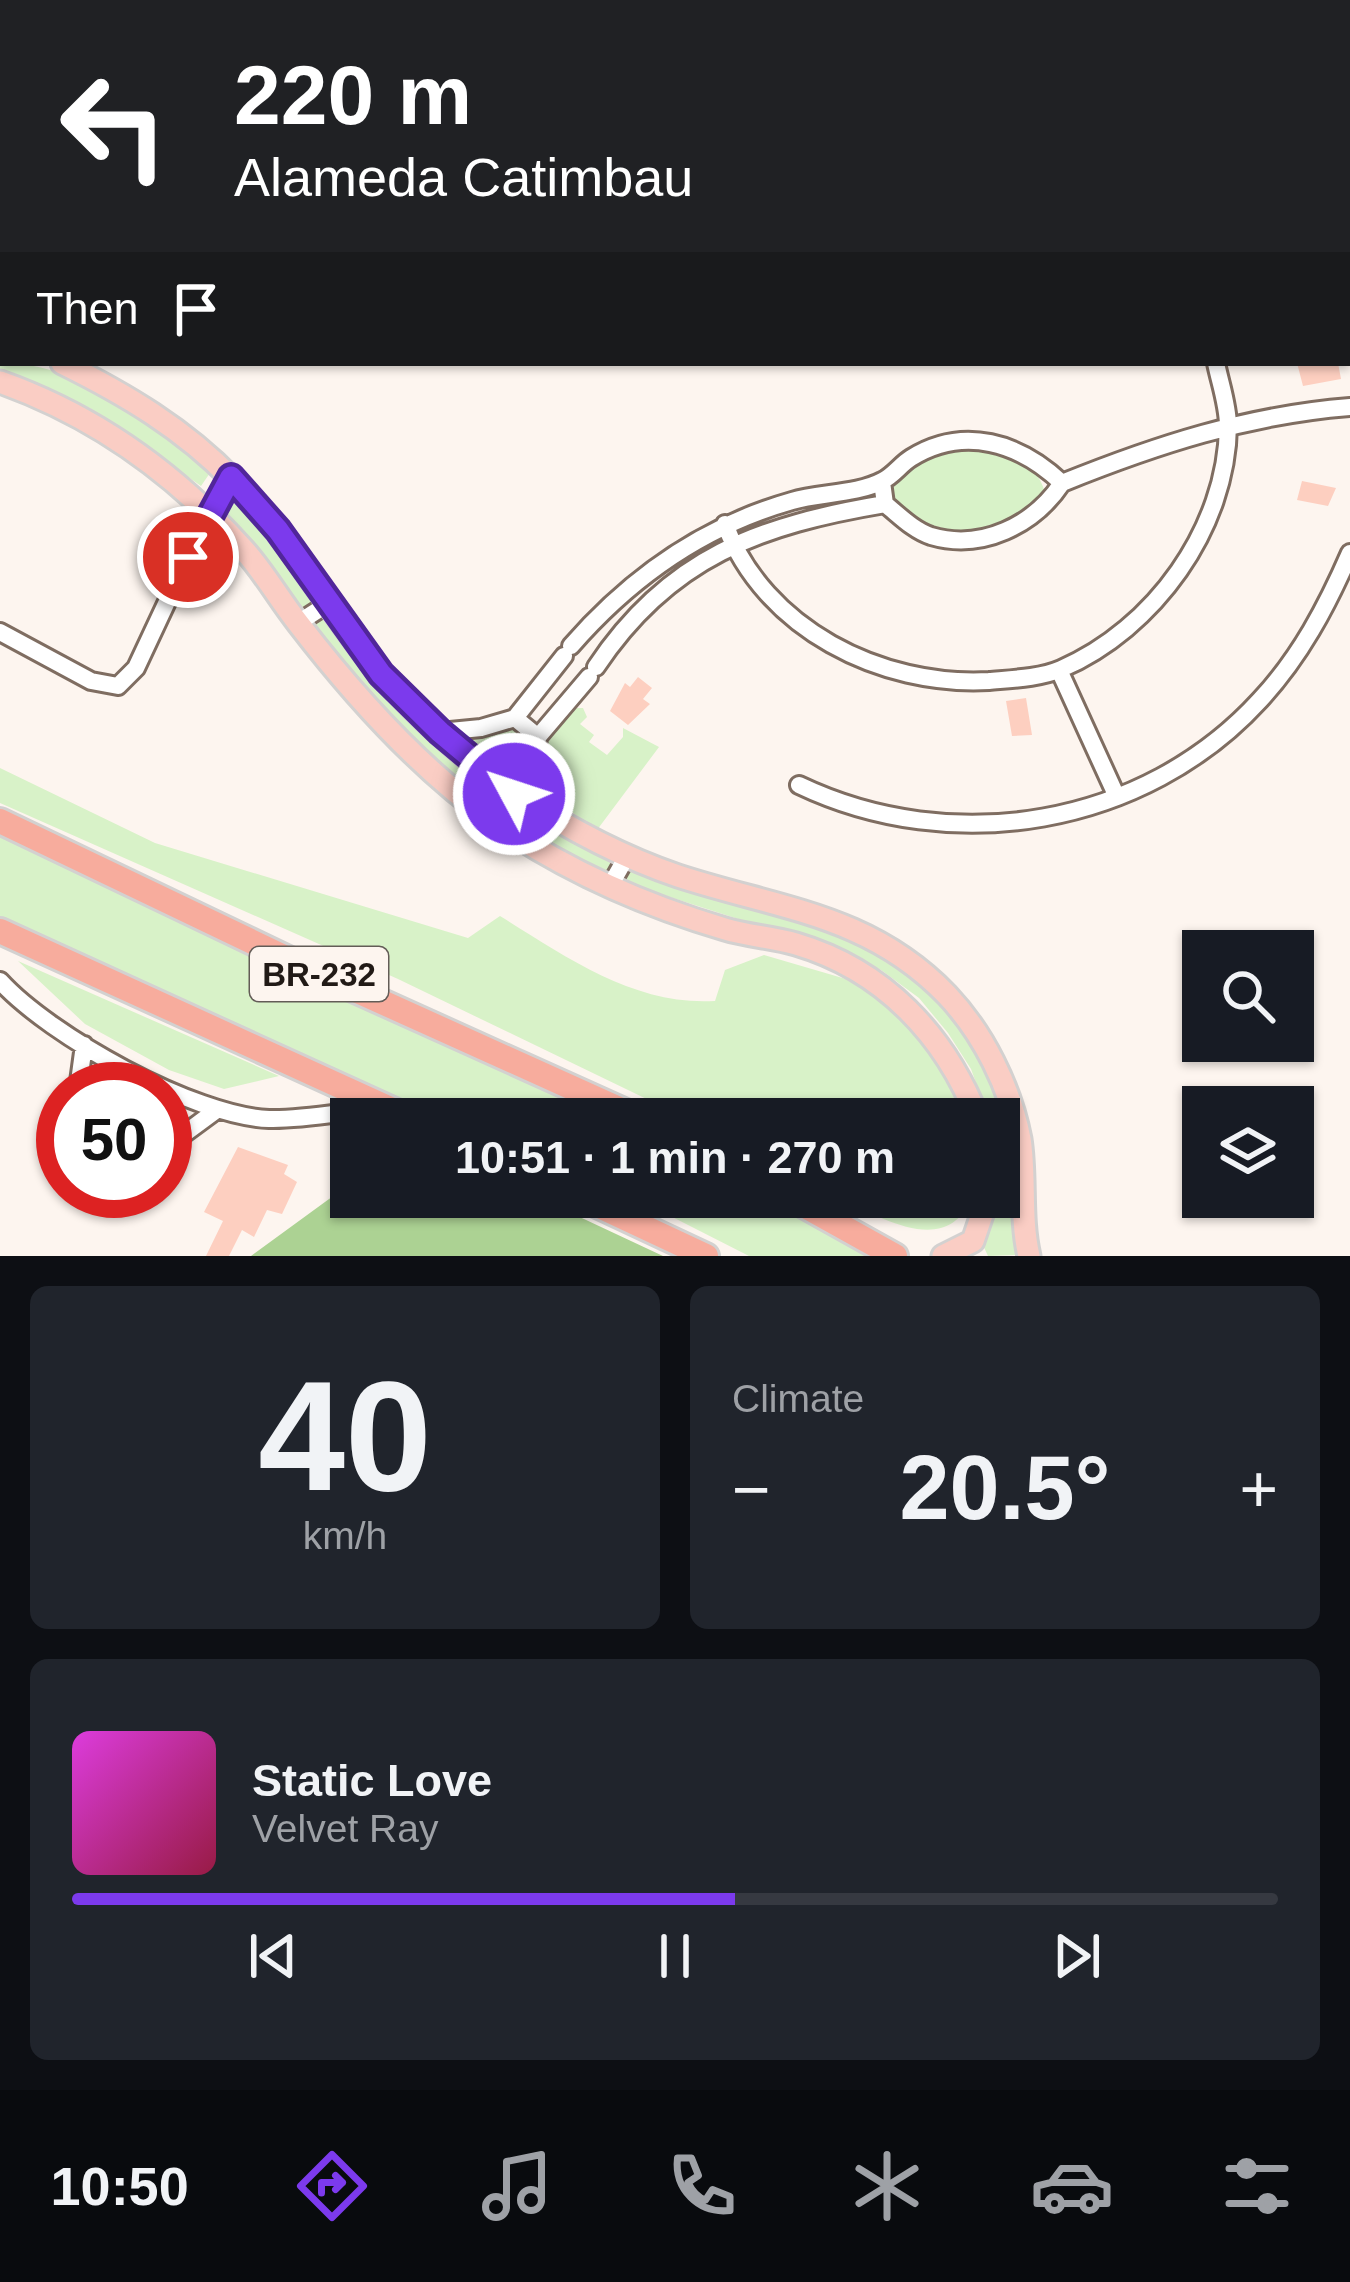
<!DOCTYPE html>
<meta charset="utf-8">
<style>
:root{--surface:#171b24;--page:#20242c;--text:#f1f3f6;--muted:#9ea1a6;--line:#363941;--accent:#7c3aed}
body{margin:0;font-family:Arial,sans-serif;background:var(--page);color:var(--text);height:100vh;display:flex;flex-direction:column;font-size:45px;white-space:nowrap}
*{box-sizing:border-box;margin:0}
p{font-size:39px;color:var(--muted)}
.icon{flex:none;width:66px;height:66px;fill:none;stroke:currentColor;stroke-width:2;stroke-linecap:round;stroke-linejoin:round}
.map{position:relative;height:1256px;overflow:hidden}
.sheet{display:flex;flex-direction:column;gap:30px;padding:30px;background:#0d0f14;flex:1}
.sheet>*{flex:none}
.banner{position:absolute;left:0px;top:0px;width:1350px;height:366px;box-shadow:0 3px 9px #0004;background:#202124;color:#fff;overflow:hidden}
.fabs{position:absolute;left:1182px;top:930px;display:grid;gap:24px}
.fabs a{display:grid;place-items:center;width:132px;height:132px;border-radius:0px;background:var(--surface);box-shadow:0 3px 9px #0004;font-size:60px}
.speed{position:absolute;left:36px;top:1062px;display:flex;gap:24px;font-size:60px;font-weight:700;text-align:center}
.speed>*{display:grid;place-content:center;width:156px;height:156px;border-radius:50%;background:var(--surface);box-shadow:0 3px 9px #0004;line-height:1}
.speed .limit{border:18px solid #d22;background:#fff;color:#111}
.pin{position:absolute;display:grid;place-items:center;width:102px;height:102px;color:#fff;margin:-51px;border:6px solid #fff;border-radius:50%;box-shadow:0 3px 12px #0007}
.me{position:absolute;width:132px;margin:-66px;rotate:310deg;stroke-linejoin:round;filter:drop-shadow(0 0 9px #0008)}
.turn{display:flex;align-items:center;gap:42px;height:252px;padding:0 36px;font-size:54px}
.turn .icon{width:156px;height:156px;stroke-width:2.5}
.turn b{display:block;font-size:84px;line-height:102px}
.then{display:flex;align-items:center;height:114px;padding:0 36px;background:#0003;gap:24px;font-size:45px}
.big{font-size:90px;font-weight:800;line-height:1.1}
.sheet .tile{flex:1;display:flex;flex-direction:column;justify-content:center;gap:18px;min-width:0;padding:0 42px;border-radius:18px;background:var(--page)}
.sheet .dial{align-items:center;gap:0}
.dial b{font-size:156px;line-height:1}
.song{display:flex;align-items:center;gap:36px}
.cover{width:144px;height:144px;border-radius:18px;background:linear-gradient(135deg,hsl(300 70% 55%),hsl(340 70% 35%))}
.played{height:12px;border-radius:6px;background:linear-gradient(90deg,var(--accent) 55%,var(--line) 55%)}
.keys{display:flex;justify-content:space-around;direction:ltr}
.heat{display:flex;justify-content:space-between;align-items:center;font-size:66px;direction:ltr}
.sheet .tiles{flex:1;display:grid;gap:30px;grid-template-columns:1fr 1fr}
.tile:last-child{grid-column:span 2}
.trip{position:absolute;left:330px;top:1098px;width:690px;height:120px;border-radius:0px;background:var(--surface);box-shadow:0 3px 9px #0004;font-weight:800;line-height:120px;text-align:center}
.menu{display:flex;height:192px;justify-content:space-around;align-items:center;background:#090b0e;color:var(--muted)}
.menu .icon{width:84px;height:84px}
.menu .current{color:var(--accent)}
.menu b{font-size:54px;color:var(--text)}
.map>svg:first-child{display:block}
.green{fill:#d8f2c8}
.forest{fill:#acd293}
.building{fill:#fdcfc0}
.lines{fill:none;stroke-linecap:round;stroke-linejoin:round}
.minor-casing{stroke:#7f6d61;stroke-width:22}
.major-casing{stroke:#d3d1d0;stroke-width:27}
.highway-casing{stroke:#d3d1d0;stroke-width:30}
.path{stroke:#a09994;stroke-width:3;stroke-dasharray:3 9;stroke-linecap:butt}
.minor{stroke:#fff;stroke-width:16}
.major{stroke:#facdc4;stroke-width:21}
.highway{stroke:#f7ac9d;stroke-width:24}
.route-casing{stroke:#51269a;stroke-width:30}
.route{stroke:#7c3aed;stroke-width:21}
.labels{text-anchor:middle;dominant-baseline:central;stroke-width:12;stroke-linejoin:round;paint-order:stroke}
.shield{fill:#fdf5ef;stroke:#635c57;stroke-width:3}
.shield-label{font-size:33px;font-weight:bold;fill:#211a16}
</style>
<div class="map">
<svg width="1350" height="1256" viewBox="0 0 1350 1256">
<rect width="100%" height="100%" fill="#fdf5ef"/>
<path class="green" d="M 0,347 L 3,363 C 83,363 150,424 212,470 L 201,486 L 90,408 L 0,371 Z
M 964,448 C 997,452 1036,456 1045,493 C 1008,542 942,540 895,507 L 891,488 C 908,462 935,455 964,448 Z
M 231,504 L 240,504 L 316,601 L 298,611 L 224,518 Z
M 320,616 L 371,680 L 378,680 L 508,796 L 496,809 L 424,749 L 412,746 L 310,624 Z
M 577,708 L 583,708 L 587,717 L 580,724 L 594,735 L 589,742 L 607,755 L 623,737 L 623,728 L 659,747 L 597,830 C 550,804 513,741 577,708 Z
M 508,727 L 522,735 L 529,746 L 522,778 L 514,778 L 466,739 L 470,733 Z
M 0,768 L 155,843 L 468,938 L 500,916 C 566,957 635,1006 715,1001 L 725,970 L 764,955 L 846,979 L 878,998 L 909,1022 L 945,1068 L 963,1119 L 688,1119 L 398,979 L 0,803 Z
M 517,801 L 615,857 L 605,876 L 504,819 Z
M 0,821 L 618,1119 L 441,1119 L 97,976 L 0,931 Z
M 633,865 L 811,917 L 913,967 L 984,1044 L 1016,1142 L 1020,1244 L 1016,1255 L 988,1256 L 981,1241 L 999,1197 L 999,1119 L 989,1119 L 971,1069 L 948,1033 L 919,998 L 881,970 L 841,952 L 626,883 L 625,874 Z
M 18,961 L 279,1076 L 224,1089 L 169,1070 L 85,1024 Z
M 633,1197 L 788,1197 L 886,1256 L 749,1256 Z
M 839,1197 L 972,1197 C 948,1256 887,1222 839,1197 Z"/>
<path class="forest" d="M 351,1183 L 351,1197 L 537,1197 L 663,1256 L 251,1256 Z"/>
<path class="building" d="M 1297,363 L 1338,363 L 1341,379 L 1303,386 Z
M 1302,481 L 1336,488 L 1328,506 L 1297,500 Z
M 638,677 L 652,688 L 643,699 L 650,704 L 628,725 L 610,711 L 625,683 L 630,687 Z
M 1026,698 L 1032,735 L 1012,736 L 1006,701 Z
M 238,1147 L 288,1165 L 284,1174 L 297,1182 L 282,1214 L 267,1210 L 254,1237 L 242,1230 L 229,1256 L 206,1256 L 223,1221 L 204,1212 Z"/>
<g class="lines">
<g class="minor-casing">
<path id="minor" d="M 667,0 L 667,3
M 1125,0 L 1128,3
M 588,3 L 598,0
M 1064,3 L 1069,0
M 1347,297 L 1350,306
M 1062,483 C 1156,445 1248,415 1350,407
M 725,524 C 764,629 881,687 989,681 C 1011,679 1040,678 1061,669 C 1154,629 1227,528 1228,426 C 1228,405 1220,383 1216,363
M 298,623 L 329,603
M 0,632 L 91,681 L 118,686 L 136,668 L 209,512 L 231,477
M 571,646 C 631,577 704,526 792,501 C 819,493 858,494 882,481 C 893,476 901,464 911,458 C 964,425 1020,443 1062,483 C 1034,525 982,551 931,536 C 913,530 899,515 885,504 L 882,482
M 596,667 C 669,557 760,525 885,504
M 1059,670 L 1117,797
M 515,718 L 564,656
M 440,732 L 481,728 L 515,718 L 538,737 L 535,769 L 493,820
M 538,737 L 589,677
M 535,769 L 544,799 L 558,815
M 799,785 C 952,858 1144,827 1260,700 C 1300,657 1327,606 1350,553
M 610,886 L 627,856
M 0,981 C 50,1036 194,1116 269,1119 C 305,1120 345,1111 381,1108
M 78,1089 L 84,1045
M 165,1148 L 218,1109"/>
</g>
<g class="major-casing">
<path id="major" d="M 0,340 L 3,341
M 62,363 C 125,394 184,429 233,480 C 291,539 328,612 381,674 C 419,718 469,763 517,795 C 566,827 622,857 678,876 C 779,909 869,914 947,995 C 983,1033 1010,1087 1020,1139 C 1026,1177 1020,1218 1029,1256
M 0,382 C 96,416 176,474 244,550 C 264,572 279,599 298,623 C 354,696 419,769 495,822 C 565,870 643,905 725,929 C 748,936 772,937 796,944 C 884,970 945,1035 978,1119
M 943,1256 L 973,1241 L 988,1197"/>
</g>
<g class="highway-casing">
<path id="highway" d="M 0,821 L 311,970 L 641,1119
M 0,931 L 412,1119
M 580,1197 L 706,1256
M 789,1197 L 895,1256"/>
</g>
<path class="path" d="M 85,3 L 91,0
M 0,4 L 3,6"/>
<use href="#minor" class="minor"/>
<use href="#major" class="major"/>
<use href="#highway" class="highway"/>
</g>
<g class="lines">
<g class="route-casing">
<path id="route" d="M 188,557 L 231,477 L 278,530 L 381,674 L 440,732 L 514,794"/>
</g>
<use href="#route" class="route"/>
</g>
<g class="labels">
<rect class="shield" x="250" y="947" width="138" height="54" rx="9"/>
<g class="shield-label">
<text x="319" y="974">BR-232</text>
</g>
</g>
</svg>
<div class="fabs">
<a><svg class="icon" aria-label="search" viewBox="0 0 24 24"><circle cx="10" cy="10" r="6"/><path d="M15 15l6 6"/></svg></a>
<a><svg class="icon" aria-label="layers" viewBox="0 0 24 24"><path d="M12 4l9 5-9 5-9-5zM3 14l9 5 9-5"/></svg></a>
</div>
<div class="speed"><div class="limit">50</div></div>
<div class="pin" style="left:188px;top:557px;background:#d93025"><svg class="icon" aria-label="arrive" viewBox="0 0 24 24"><path d="M6 21V4h12l-3 4 3 4H6"/></svg></div>
<svg class="me" style="left:514px;top:794px" viewBox="-20 -20 40 40"><circle r="17" fill="#7c3aed" stroke="#fff" stroke-width="3"/><path d="M0-11L8 9 0 5-8 9z" fill="#fff"/></svg>
<div class="trip">10:51 · 1 min · 270 m</div>
<div class="banner">
<div class="turn"><svg class="icon" aria-label="left" viewBox="0 0 24 24"><path d="M17 20v-9H6M10 6l-5 5 5 5"/></svg><div><b>220 m</b>Alameda Catimbau</div></div>
<div class="then">Then<svg class="icon" aria-label="arrive" viewBox="0 0 24 24"><path d="M6 21V4h12l-3 4 3 4H6"/></svg></div>
</div>
</div>
<section class="sheet">
<div class="tiles">
<div class="tile dial"><b>40</b><p>km/h</p></div>
<div class="tile"><p>Climate</p>
<div class="heat"><a>−</a><b class="big">20.5°</b><a>+</a></div>
</div>
<div class="tile">
<div class="song"><i class="cover"></i><div><b>Static Love</b><p>Velvet Ray</p></div></div>
<div class="played"></div>
<div class="keys"><svg class="icon" aria-label="previous" viewBox="0 0 24 24"><path d="M18 5L8 12l10 7zM5 5v14"/></svg><svg class="icon" aria-label="pause" viewBox="0 0 24 24"><path d="M8 5v14M16 5v14"/></svg><svg class="icon" aria-label="next" viewBox="0 0 24 24"><path d="M6 5l10 7-10 7zM19 5v14"/></svg></div>
</div>
</div>
</section>
<nav class="menu">
<b>10:50</b>
<svg class="icon current" aria-label="directions" viewBox="0 0 24 24"><path d="M12 3l9 9-9 9-9-9zM9 14v-3h6M13 9l2 2-2 2"/></svg>
<svg class="icon" aria-label="music" viewBox="0 0 24 24"><path d="M9 18V5l10-2v13"/><circle cx="6" cy="18" r="3"/><circle cx="16" cy="16" r="3"/></svg>
<svg class="icon" aria-label="phone" viewBox="0 0 24 24"><path d="M5 4h4l2 5-3 2q2 4 5 5l2-3 5 2v4C11 20 4 13 5 4z"/></svg>
<svg class="icon" aria-label="climate" viewBox="0 0 24 24"><path d="M12 3v18M4 7l16 10M4 17L20 7"/></svg>
<svg class="icon" aria-label="car" viewBox="0 0 24 24"><path d="M5 17H2v-5l4-1 3-4h7l3 4 3 1v5h-3M9 17h6M6 11h13"/><circle cx="7" cy="17" r="2"/><circle cx="17" cy="17" r="2"/></svg>
<svg class="icon" aria-label="filters" viewBox="0 0 24 24"><path d="M4 7h16M4 17h16"/><circle cx="9" cy="7" r="2"/><circle cx="15" cy="17" r="2"/></svg>
</nav>
